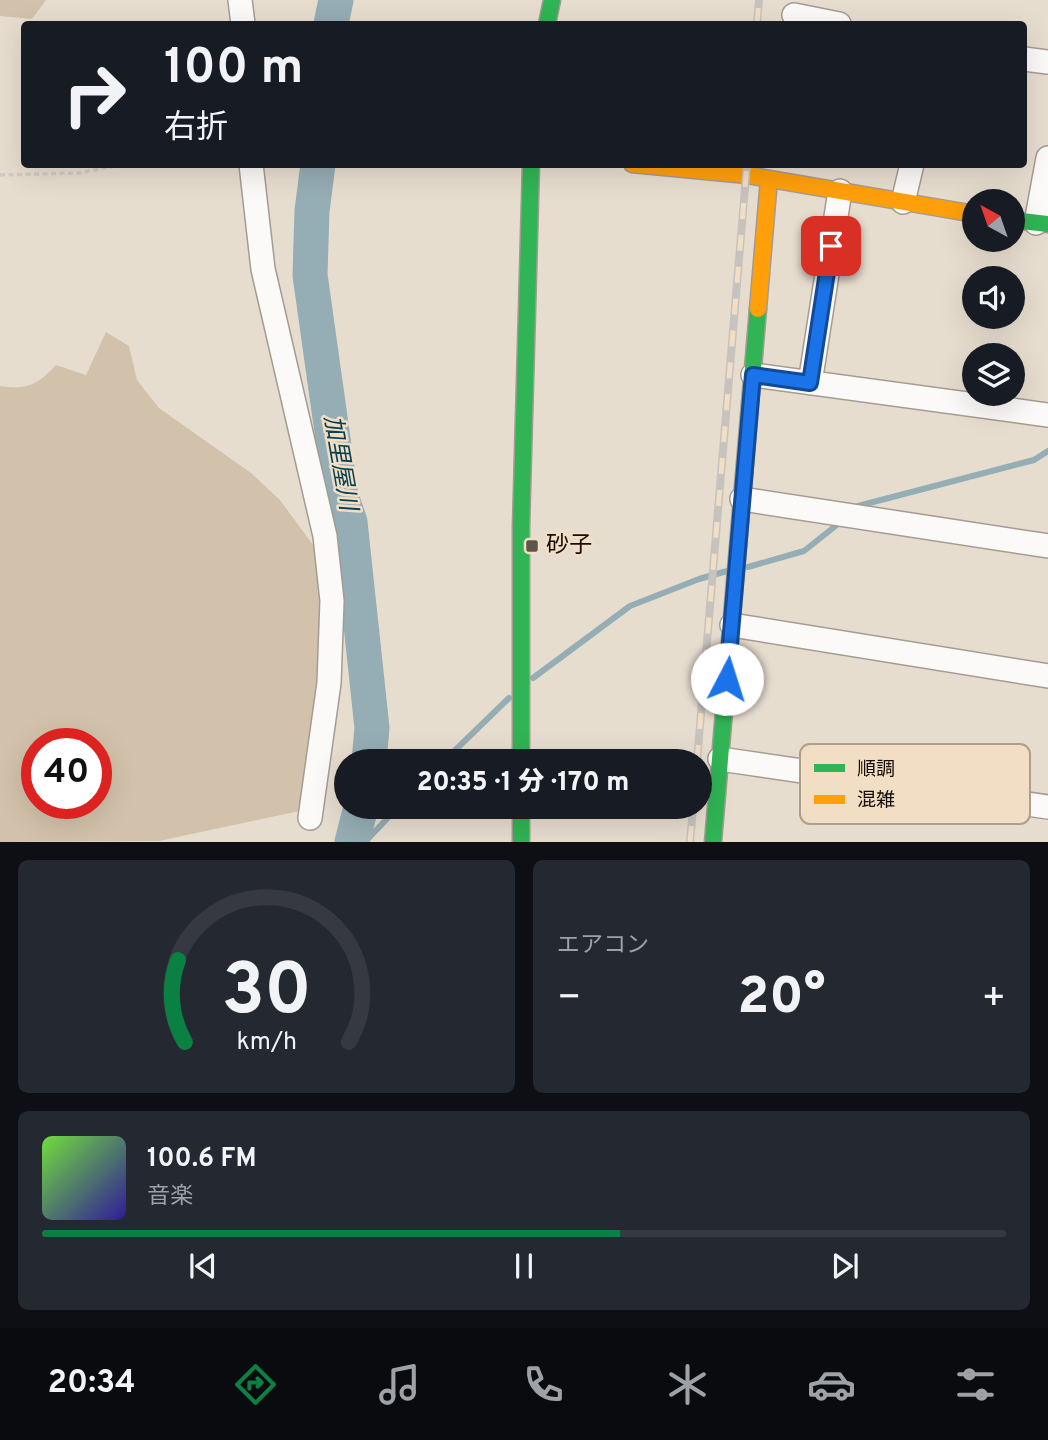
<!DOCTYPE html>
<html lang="ja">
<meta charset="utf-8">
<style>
:root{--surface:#171b24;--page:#242831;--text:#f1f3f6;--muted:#9ea1a6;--line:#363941;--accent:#0b8043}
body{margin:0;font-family:Overpass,"Noto Sans JP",sans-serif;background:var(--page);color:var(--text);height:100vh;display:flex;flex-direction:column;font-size:26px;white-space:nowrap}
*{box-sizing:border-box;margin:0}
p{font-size:23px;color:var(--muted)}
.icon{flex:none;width:38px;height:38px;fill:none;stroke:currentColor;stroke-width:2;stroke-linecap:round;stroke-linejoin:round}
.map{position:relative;height:842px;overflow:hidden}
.side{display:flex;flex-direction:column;gap:18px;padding:18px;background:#0d0f14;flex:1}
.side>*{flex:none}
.guide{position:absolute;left:21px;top:21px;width:1006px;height:147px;border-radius:7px;box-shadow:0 7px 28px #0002;background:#171b24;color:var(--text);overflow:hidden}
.needle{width:46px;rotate:320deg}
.controls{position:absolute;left:962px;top:189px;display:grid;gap:14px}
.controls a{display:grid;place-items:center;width:63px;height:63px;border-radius:50%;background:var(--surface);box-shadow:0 7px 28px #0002;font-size:35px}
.speed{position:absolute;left:21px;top:728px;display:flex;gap:14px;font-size:35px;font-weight:700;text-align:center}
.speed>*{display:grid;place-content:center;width:91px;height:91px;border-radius:50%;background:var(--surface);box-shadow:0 7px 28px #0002;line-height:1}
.speed .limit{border:10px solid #d22;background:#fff;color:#111}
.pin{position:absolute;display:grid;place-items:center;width:60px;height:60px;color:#fff;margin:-30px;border-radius:14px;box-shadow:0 4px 10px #0006}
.me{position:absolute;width:77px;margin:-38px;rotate:5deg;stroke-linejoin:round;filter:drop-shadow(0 0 5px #0008)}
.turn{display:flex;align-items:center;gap:24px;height:147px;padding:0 28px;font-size:32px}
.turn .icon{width:91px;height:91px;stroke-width:2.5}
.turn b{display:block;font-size:49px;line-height:60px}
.big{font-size:52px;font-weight:800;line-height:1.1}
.side .tile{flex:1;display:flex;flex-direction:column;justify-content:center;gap:10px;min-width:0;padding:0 24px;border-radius:10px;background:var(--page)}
.side .dial{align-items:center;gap:0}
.dial svg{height:182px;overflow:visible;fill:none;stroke:var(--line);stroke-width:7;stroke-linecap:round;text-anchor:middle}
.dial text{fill:var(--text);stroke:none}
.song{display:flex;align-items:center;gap:21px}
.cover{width:84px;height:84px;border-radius:10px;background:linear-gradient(135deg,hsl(100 70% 55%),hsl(250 70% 35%))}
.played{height:7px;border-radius:4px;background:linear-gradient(90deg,var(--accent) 60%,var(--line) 60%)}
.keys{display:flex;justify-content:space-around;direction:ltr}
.heat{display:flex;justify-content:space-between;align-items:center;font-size:38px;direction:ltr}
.side .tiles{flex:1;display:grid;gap:18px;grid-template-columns:1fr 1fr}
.tile:last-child{grid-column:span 2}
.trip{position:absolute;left:334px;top:749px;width:378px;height:70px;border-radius:35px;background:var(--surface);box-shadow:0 7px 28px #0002;font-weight:800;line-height:70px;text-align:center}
.tabs{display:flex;height:112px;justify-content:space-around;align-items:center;background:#090b0e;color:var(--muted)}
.tabs .icon{width:49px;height:49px}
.tabs .on{color:var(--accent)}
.tabs b{font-size:32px;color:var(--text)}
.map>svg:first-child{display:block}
.forest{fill:#d3c2ab;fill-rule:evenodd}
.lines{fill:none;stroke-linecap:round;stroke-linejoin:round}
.stream{stroke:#95adb4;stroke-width:6}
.river{stroke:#95adb4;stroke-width:35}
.street-casing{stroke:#a49c92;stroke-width:26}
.fast-casing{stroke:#a49c92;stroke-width:19}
.slow-casing{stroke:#a49c92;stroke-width:19}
.path{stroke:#cfccc8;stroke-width:3.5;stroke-dasharray:5 3.5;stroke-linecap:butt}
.street{stroke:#fbfaf8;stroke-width:23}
.fast{stroke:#30b455;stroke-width:16}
.slow{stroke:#ff9f0a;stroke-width:16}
.rail-casing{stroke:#c6c3bf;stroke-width:8}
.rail{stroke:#f1dec5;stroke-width:5;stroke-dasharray:16;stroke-linecap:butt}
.route-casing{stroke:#114b97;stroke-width:18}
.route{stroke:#1a73e8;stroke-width:12}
.poi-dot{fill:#5d564c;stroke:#f1dec5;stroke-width:2.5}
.labels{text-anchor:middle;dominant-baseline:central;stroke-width:5;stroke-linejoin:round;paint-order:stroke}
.poi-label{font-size:23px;fill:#130d05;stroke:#f1dec5;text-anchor:start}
.water-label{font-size:24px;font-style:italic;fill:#074253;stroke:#f1dec5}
.key{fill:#f1dec5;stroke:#ae9f8b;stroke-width:2}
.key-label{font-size:19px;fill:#130d05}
</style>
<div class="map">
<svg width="1048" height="842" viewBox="0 0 1048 842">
<rect width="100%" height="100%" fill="#e7ddcf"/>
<path class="forest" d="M 0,0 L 46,0 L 32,19 L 0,16 Z
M 106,332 L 129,346 L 137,380 L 159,408 L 251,473 L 280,500 L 316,549 L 331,616 L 309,809 L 159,841 L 0,842 L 0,386 C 28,390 37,385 56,365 L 86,375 ZM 37,744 L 96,744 L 96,803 L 37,803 Z"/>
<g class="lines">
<path class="stream" d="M 853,510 L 858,506 L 1034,460 L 1048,451
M 748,567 L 804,551 L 843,520
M 533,678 L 630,606 L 699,579 L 727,571
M 444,761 L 509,698
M 365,842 L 398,807"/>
<path class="river" d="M 331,24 L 336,0
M 318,164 L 312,211 L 310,275 L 341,496 L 350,522 L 372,728 L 369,761
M 352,842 L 361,807"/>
<g class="street-casing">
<path id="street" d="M 240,0 L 243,24
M 794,15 L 839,24
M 1024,59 L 1048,62
M 251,164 L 263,269 L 325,536 L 332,601 L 329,683 L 310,818
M 903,202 L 912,164
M 1036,223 L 1048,158
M 753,375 L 1048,415
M 810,383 L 840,191
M 742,499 L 1048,546
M 732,625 L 1048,676
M 720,759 L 1048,807"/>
</g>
<g class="fast-casing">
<path id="fast" d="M 547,24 L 552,0
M 1013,220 L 1048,224
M 521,761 L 521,527 L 531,164
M 521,807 L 521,842
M 713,842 L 758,309"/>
</g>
<g class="slow-casing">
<path id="slow" d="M 632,164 L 747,175 L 975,214
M 758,309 L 769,179"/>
</g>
<path class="path" d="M 0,175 L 79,173 L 125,164"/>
<use href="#street" class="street"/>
<use href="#fast" class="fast"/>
<use href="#slow" class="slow"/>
<g class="rail-casing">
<path id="rail" d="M 757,24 L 759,0
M 697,761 L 747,164
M 690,842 L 693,807"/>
</g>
<use href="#rail" class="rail"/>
</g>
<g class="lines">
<g class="route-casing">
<path id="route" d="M 727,679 L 753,375 L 810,383 L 831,246"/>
</g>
<use href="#route" class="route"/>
</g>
<rect class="poi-dot" x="525" y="539" width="14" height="14" rx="3.5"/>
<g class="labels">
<g class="poi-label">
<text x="546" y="546">砂子</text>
</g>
<g class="water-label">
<text transform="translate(339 463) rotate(80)">加里屋川</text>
</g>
</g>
<rect x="800" y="744" width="230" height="80" rx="10" class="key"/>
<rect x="814" y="764" width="31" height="8" fill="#30b455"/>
<rect x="814" y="795" width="31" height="9" fill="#ff9f0a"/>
<g class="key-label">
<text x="857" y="775">順調</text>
<text x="857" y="806">混雑</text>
</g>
</svg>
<div class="controls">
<a><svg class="needle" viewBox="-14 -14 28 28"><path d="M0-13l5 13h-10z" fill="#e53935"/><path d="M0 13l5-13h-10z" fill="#9ea1a6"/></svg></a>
<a><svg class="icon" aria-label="sound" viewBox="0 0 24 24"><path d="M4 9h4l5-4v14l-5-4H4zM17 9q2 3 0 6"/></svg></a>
<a><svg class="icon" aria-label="layers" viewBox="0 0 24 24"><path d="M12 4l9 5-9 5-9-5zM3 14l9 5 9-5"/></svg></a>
</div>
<div class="speed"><div class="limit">40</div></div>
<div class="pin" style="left:831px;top:246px;background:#d93025"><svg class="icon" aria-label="arrive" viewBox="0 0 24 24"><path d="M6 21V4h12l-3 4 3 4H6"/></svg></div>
<svg class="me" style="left:727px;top:679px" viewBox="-20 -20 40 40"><circle r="19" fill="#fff"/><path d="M0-13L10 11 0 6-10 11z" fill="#1a73e8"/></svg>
<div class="trip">20:35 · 1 分 · 170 m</div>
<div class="guide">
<div class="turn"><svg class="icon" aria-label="right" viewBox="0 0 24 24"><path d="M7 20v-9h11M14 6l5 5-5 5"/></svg><div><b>100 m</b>右折</div></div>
</div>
</div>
<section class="side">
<div class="tiles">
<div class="tile dial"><svg viewBox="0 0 100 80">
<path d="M14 69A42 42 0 1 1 86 69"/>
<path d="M14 69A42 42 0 0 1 11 33" stroke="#0b8043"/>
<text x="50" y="56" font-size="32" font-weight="700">30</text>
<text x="50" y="72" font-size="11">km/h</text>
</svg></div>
<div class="tile"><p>エアコン</p>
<div class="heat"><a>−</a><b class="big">20°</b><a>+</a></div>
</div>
<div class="tile">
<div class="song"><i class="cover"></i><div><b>100.6 FM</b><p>音楽</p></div></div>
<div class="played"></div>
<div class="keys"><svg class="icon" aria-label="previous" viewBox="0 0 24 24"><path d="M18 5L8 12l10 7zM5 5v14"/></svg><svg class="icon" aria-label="pause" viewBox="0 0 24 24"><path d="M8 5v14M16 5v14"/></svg><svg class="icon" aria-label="next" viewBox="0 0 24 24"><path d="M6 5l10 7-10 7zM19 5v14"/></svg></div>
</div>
</div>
</section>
<nav class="tabs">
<b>20:34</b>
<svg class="icon on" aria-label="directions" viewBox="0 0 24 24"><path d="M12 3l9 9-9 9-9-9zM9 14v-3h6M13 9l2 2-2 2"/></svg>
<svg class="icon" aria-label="music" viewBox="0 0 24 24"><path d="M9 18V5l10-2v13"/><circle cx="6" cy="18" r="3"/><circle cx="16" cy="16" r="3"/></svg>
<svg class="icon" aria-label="phone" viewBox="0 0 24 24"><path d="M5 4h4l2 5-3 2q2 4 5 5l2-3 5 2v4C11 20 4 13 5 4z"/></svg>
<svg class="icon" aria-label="climate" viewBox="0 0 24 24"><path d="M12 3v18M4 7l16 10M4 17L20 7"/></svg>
<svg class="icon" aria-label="car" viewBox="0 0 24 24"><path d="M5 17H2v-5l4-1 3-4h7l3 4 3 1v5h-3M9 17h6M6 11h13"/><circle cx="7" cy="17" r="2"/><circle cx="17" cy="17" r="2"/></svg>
<svg class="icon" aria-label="filters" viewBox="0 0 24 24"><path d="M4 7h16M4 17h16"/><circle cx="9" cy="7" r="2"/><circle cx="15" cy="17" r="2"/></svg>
</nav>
